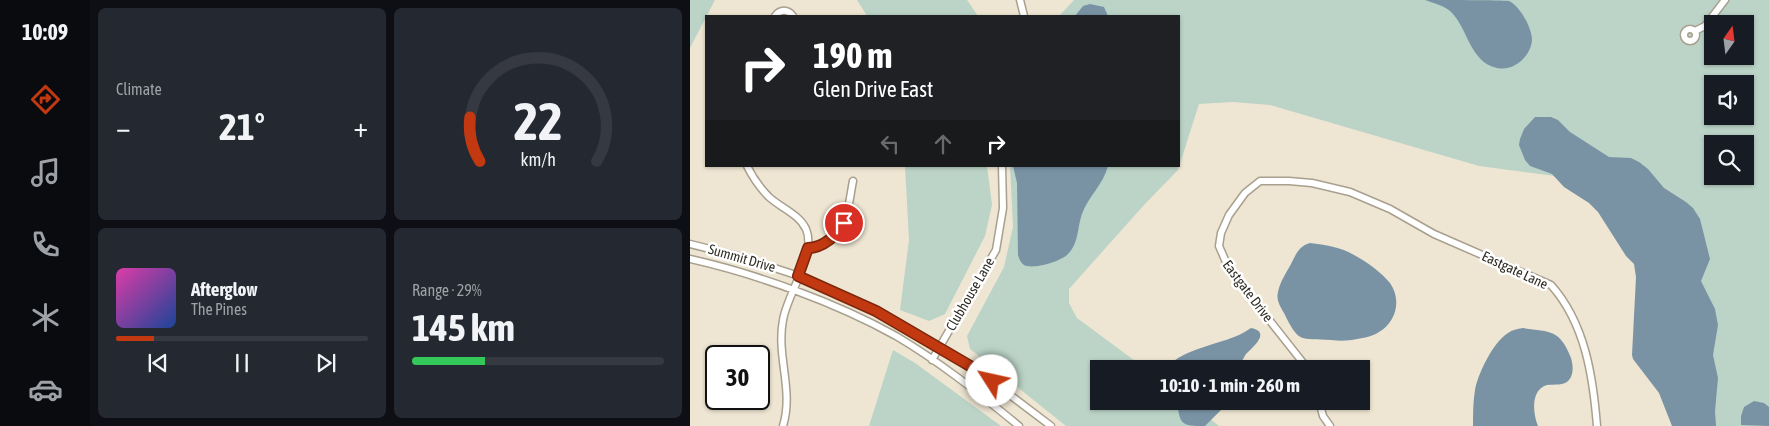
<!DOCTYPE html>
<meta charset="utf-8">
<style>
:root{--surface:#171b24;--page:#242831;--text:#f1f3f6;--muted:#9ea1a6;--line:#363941;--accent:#c23911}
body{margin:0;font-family:"Asap Condensed",sans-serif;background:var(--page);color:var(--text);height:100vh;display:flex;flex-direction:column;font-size:19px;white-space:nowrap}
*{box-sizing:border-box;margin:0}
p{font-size:16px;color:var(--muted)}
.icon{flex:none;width:28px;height:28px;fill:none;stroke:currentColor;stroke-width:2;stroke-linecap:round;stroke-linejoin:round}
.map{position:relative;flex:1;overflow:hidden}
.sheet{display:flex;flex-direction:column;gap:8px;padding:8px;background:#0d0f14;width:600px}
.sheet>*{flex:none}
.banner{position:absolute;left:15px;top:15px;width:475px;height:152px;border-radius:0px;box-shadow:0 1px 4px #0004;background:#202124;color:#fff;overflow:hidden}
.needle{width:32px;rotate:14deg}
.fabs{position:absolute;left:1014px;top:15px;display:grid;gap:10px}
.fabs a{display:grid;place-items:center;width:50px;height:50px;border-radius:0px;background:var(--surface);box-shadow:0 1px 4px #0004;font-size:25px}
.speed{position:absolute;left:15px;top:345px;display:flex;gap:10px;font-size:25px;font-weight:700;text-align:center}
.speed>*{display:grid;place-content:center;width:65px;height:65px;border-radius:50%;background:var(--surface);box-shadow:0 1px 4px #0004;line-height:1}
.speed .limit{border:2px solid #111;border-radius:8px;background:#fff;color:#111}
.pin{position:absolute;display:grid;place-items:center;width:42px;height:42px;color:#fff;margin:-21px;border:2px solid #fff;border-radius:50%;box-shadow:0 1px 5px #0007}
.me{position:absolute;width:55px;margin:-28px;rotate:305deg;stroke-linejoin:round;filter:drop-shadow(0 0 4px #0008)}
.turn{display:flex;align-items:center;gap:18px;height:105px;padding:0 25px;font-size:22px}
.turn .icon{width:65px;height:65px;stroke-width:2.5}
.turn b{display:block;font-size:35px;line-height:42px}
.lanes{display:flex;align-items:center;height:48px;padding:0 25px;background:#0003;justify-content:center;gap:25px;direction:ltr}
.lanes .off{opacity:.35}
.big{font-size:38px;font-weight:700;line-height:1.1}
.sheet .card{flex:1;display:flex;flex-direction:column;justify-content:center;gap:8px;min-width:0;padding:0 18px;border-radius:8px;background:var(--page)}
.sheet .dial{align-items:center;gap:0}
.dial svg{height:130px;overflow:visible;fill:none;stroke:var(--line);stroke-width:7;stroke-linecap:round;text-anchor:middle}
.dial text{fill:var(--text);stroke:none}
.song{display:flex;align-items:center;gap:15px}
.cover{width:60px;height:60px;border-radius:8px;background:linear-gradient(135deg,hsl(320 70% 55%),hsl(220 70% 35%))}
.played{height:5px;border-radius:2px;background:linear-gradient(90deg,var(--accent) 15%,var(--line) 15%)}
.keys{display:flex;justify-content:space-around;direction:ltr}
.heat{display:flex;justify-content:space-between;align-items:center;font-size:28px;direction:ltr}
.charge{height:8px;border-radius:4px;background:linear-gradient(90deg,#34c759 29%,var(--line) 0)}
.sheet .tiles{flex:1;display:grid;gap:8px;grid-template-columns:repeat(2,1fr)}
.trip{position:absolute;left:400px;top:360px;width:280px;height:50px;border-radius:0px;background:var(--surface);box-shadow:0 1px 4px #0004;font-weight:700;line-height:50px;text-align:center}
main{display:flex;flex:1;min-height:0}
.tabs{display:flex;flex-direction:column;width:90px;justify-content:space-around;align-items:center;background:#090b0e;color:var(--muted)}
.tabs .icon{width:35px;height:35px}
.tabs .selected{color:var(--accent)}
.tabs b{font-size:22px;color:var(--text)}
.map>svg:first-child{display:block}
.green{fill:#bbd4c7;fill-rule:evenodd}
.water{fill:#7993a5}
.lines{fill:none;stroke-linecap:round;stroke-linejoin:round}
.minor-casing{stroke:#a8a08e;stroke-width:9}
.minor{stroke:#fff;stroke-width:6}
.route-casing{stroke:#7e250b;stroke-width:12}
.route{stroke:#c23911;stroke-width:9}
.labels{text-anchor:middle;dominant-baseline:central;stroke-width:5;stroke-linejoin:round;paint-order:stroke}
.street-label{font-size:14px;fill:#2f2c24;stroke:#fff}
</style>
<main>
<nav class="tabs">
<b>10:09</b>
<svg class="icon selected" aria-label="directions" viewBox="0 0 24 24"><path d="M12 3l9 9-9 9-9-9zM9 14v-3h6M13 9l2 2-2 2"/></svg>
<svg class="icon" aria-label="music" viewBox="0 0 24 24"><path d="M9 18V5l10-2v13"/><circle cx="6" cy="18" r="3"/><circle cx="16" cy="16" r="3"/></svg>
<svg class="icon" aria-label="phone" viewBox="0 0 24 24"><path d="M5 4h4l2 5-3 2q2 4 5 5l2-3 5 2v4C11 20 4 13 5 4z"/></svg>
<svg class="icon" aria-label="climate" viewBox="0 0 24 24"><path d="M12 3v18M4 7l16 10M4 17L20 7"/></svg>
<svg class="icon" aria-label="car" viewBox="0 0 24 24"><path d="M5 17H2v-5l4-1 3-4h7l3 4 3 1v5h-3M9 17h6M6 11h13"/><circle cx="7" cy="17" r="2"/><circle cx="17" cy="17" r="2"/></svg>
</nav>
<section class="sheet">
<div class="tiles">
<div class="card"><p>Climate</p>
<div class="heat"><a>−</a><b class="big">21°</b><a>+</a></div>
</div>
<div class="card dial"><svg viewBox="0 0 100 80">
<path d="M14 69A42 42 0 1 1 86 69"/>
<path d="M14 69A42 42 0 0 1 8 42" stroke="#c23911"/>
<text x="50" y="56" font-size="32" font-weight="700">22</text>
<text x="50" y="72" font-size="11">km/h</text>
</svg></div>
<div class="card">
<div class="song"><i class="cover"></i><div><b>Afterglow</b><p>The Pines</p></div></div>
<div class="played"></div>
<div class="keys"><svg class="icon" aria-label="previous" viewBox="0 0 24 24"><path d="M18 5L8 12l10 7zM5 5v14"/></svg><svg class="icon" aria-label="pause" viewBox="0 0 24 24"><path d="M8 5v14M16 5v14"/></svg><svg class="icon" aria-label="next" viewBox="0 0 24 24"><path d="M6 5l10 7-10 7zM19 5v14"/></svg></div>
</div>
<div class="card"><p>Range · 29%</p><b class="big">145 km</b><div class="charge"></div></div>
</div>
</section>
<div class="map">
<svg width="1079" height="426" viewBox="0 0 1079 426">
<rect width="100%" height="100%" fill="#eee6d2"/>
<path class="green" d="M 0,0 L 25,0 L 0,48 Z
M 167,0 L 277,0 L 288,16 L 177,16 Z
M 384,0 L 1079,0 L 1079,426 L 998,426 L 1004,304 L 888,179 L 789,166 L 580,105 L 543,102 L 509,104 L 488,170 L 454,205 L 379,289 L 379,303 L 387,318 L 456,369 L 409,369 L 409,401 L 498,401 L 529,426 L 376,426 L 280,349 L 277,336 L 314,267 L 323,227 L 320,166 L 489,166 L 489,16 L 369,16 ZM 1022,24 L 1055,24 L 1055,56 L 1022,56 ZM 1022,84 L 1055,84 L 1055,116 L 1022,116 ZM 1022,144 L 1055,144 L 1055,176 L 1022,176 Z
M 215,166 L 297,166 L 302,205 L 295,236 L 255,314 L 239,321 L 210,310 L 219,240 Z
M 203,350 L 225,363 L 311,426 L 179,426 Z"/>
<path class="water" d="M 735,0 C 749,0 812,0 819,1 C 830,6 842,28 842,40 C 841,56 824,72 807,68 C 779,62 778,27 760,11 C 753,5 743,3 735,0 Z
M 400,4 L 414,7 L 418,16 L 385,16 L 393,6 Z
M 845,117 L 861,117 L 868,120 L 880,132 L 919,157 L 941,158 L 949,162 L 958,169 L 974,188 L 996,202 L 1003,208 L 1010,219 L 1020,259 L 1011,281 L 1025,309 L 1028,325 L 1023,355 L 1028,378 L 1025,411 L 1026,426 L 982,426 L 969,393 L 943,359 L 942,355 L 946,277 L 944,264 L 936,256 L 908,212 L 899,203 L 874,187 L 862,174 L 840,166 L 835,160 L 829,145 L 830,139 L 834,129 Z
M 323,166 L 418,166 C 413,185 398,197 392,214 C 387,228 389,243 378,254 C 372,261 343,270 334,265 C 331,263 329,259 328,255 L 327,183 Z
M 620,243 C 635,245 651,247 664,255 C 677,262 691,272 700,283 C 712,300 706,322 689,332 C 683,336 674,338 667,339 C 658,341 650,341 641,340 C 610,338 609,344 594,313 C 590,306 586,300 588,292 C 590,282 596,273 601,264 C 606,254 609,246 620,243 Z
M 561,328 C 582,332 562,348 556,354 C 553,359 550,364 548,369 L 478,369 C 484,352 528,344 544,337 C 550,335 556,331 561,328 Z
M 833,328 C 860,332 870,329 881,358 C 883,365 884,374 879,380 C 874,386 864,384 857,385 C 840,390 843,414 848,426 L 783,426 C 783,414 783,402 785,390 C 788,374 803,342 818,333 C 822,330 827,329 833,328 Z
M 487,401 L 535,401 L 531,410 L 515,426 C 491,426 490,425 487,401 Z
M 1064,401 L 1074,403 L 1079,407 L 1079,426 L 1051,425 L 1051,416 L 1054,407 Z"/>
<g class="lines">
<g class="minor-casing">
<path id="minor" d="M 330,0 L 334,16
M 85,16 C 90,9 98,9 103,16
M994 35a6 6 0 1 1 12 0a6 6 0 1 1-12 0Z
M 1005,31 L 1015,26 L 1035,0
M 57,166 C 63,178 70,188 79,197 C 91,208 109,214 116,229 C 127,254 97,294 93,320 C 86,356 104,390 93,426
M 0,244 L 48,256 L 109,276 L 186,311 L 287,370 L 361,426
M 118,248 C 126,248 130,246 137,241 C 159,226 158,206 163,181
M 0,259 C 67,274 147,303 206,336 C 250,362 290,394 329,426
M 242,360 L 306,250 L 313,208 L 312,166
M 618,369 L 539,269 L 529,246 L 531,233 L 539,215 L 555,193 L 570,181 L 599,181 L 622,183 L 660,192 L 700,209 L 744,234 L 861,285 C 895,323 903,376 907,426
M 629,401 L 633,416 L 640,426"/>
</g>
<use href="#minor" class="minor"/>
</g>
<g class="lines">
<g class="route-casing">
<path id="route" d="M 154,223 C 147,235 133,248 118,248 L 108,276 L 186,311 L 287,370 L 302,381"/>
</g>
<use href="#route" class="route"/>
</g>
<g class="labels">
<g class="street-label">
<text transform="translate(52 258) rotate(16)">Summit Drive</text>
<text transform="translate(825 270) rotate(25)">Eastgate Lane</text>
<text transform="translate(558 291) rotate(53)">Eastgate Drive</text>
<text transform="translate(280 294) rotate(-60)">Clubhouse Lane</text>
</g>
</g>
</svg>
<div class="fabs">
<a><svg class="needle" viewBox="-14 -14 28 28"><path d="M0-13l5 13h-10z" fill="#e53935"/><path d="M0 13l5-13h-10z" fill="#9ea1a6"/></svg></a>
<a><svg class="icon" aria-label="sound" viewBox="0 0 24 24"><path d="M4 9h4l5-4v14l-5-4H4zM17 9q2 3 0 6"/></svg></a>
<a><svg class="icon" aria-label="search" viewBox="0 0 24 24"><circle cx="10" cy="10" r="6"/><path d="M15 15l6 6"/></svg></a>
</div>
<div class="speed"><div class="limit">30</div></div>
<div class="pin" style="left:154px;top:223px;background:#d93025"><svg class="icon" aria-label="arrive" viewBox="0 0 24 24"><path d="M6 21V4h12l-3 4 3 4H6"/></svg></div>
<svg class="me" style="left:302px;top:381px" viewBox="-20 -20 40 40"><circle r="19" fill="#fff"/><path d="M0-13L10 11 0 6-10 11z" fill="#c23911"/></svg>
<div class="trip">10:10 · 1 min · 260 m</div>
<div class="banner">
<div class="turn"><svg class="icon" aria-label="right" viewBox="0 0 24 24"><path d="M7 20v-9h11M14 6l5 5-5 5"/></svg><div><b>190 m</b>Glen Drive East</div></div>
<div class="lanes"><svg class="icon off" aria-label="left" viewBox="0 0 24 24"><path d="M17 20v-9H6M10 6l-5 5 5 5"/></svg><svg class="icon off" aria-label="ahead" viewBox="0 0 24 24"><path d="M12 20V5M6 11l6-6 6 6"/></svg><svg class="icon" aria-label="right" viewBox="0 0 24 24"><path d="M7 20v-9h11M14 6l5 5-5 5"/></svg></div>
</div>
</div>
</main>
